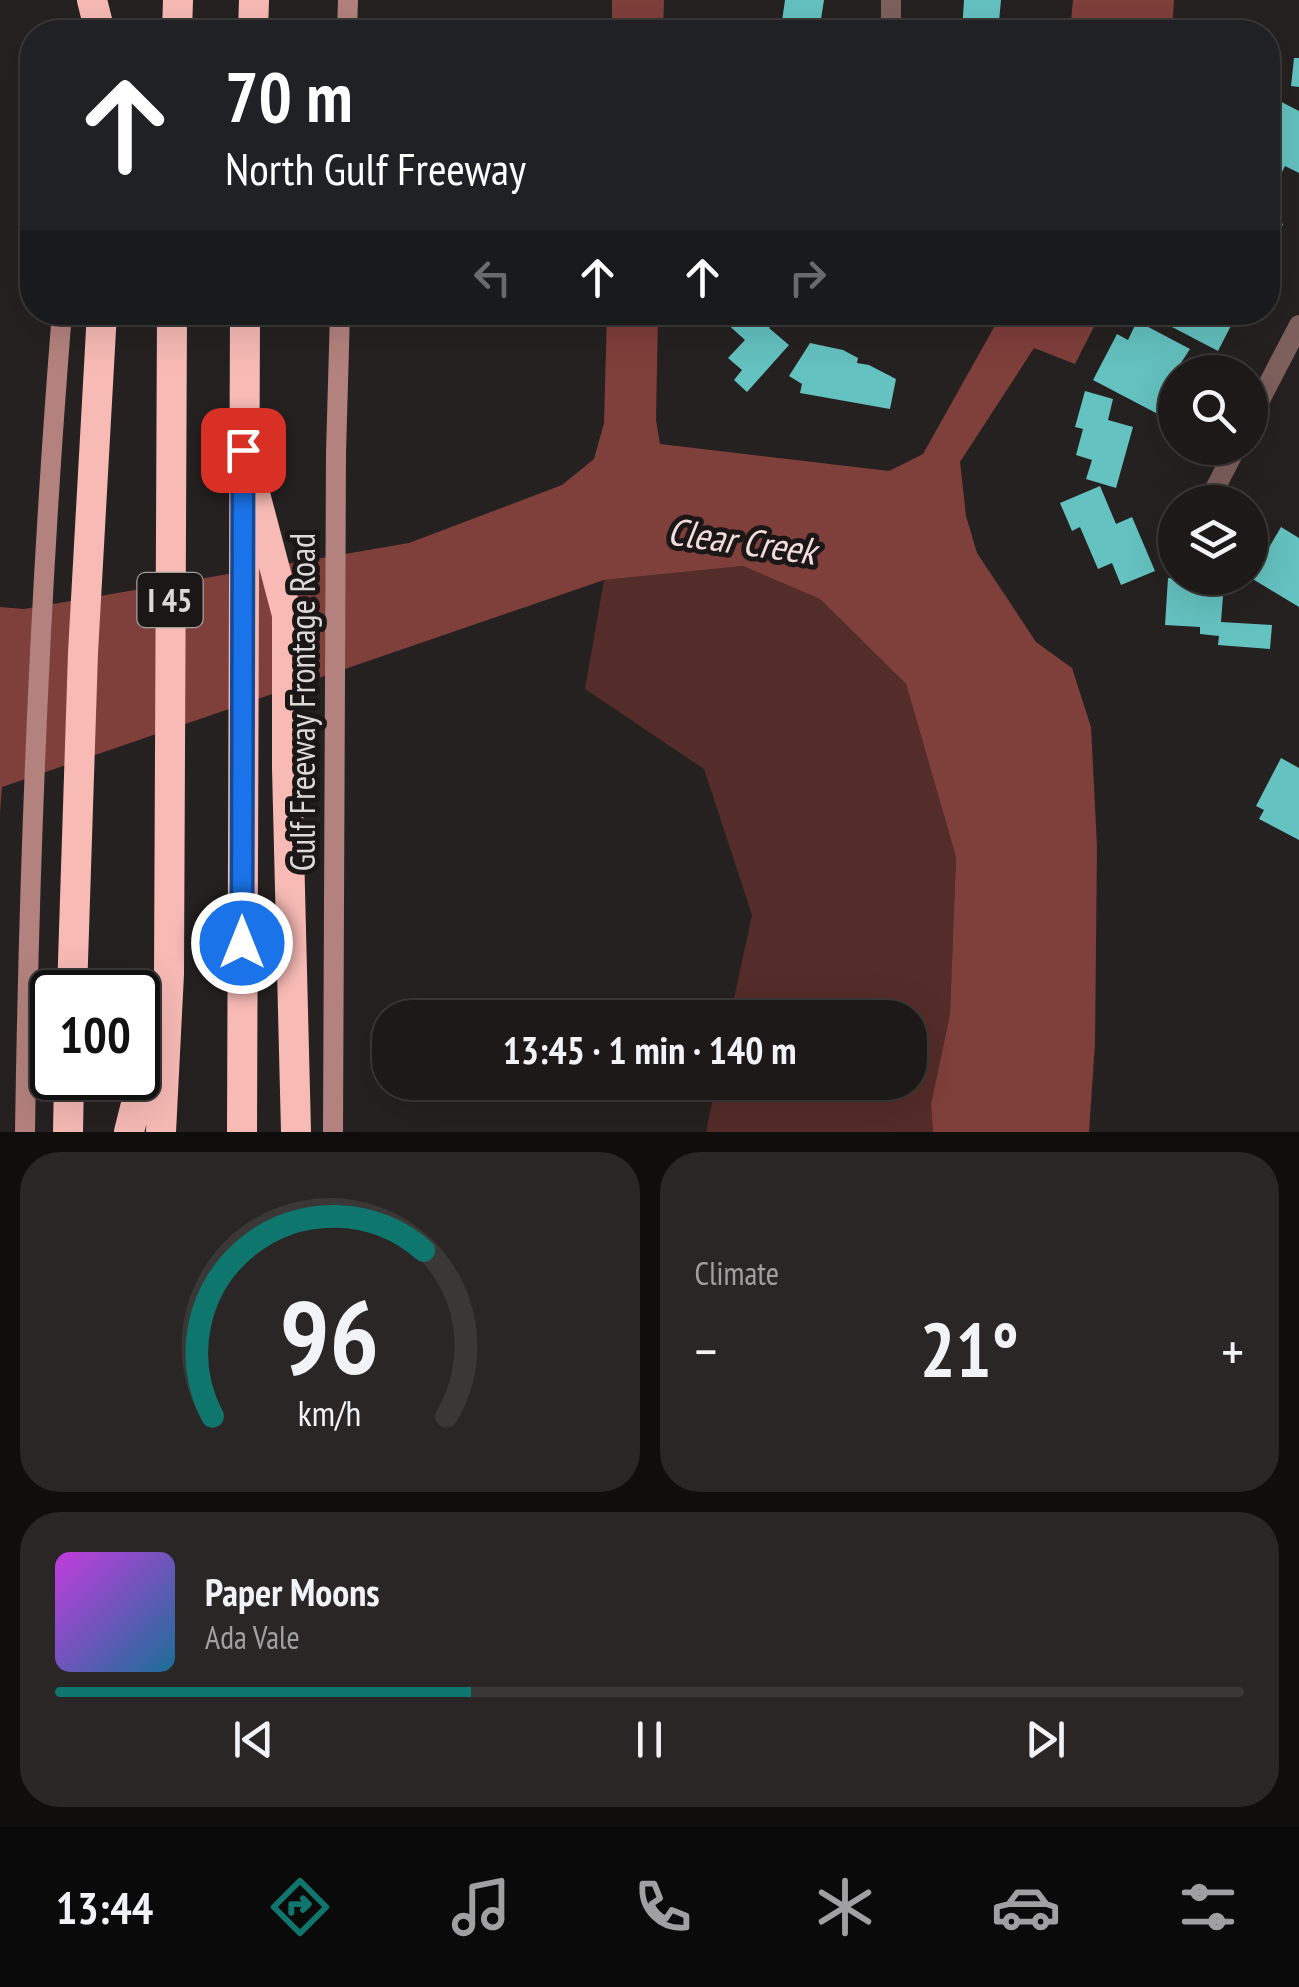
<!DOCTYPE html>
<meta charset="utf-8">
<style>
:root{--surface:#1c1918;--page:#292625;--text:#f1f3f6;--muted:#a0a0a2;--line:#3a3837;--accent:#0f766e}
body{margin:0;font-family:"PT Sans Narrow",sans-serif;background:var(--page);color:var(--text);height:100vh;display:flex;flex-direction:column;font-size:38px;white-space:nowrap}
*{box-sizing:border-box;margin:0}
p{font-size:32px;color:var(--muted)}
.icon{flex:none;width:55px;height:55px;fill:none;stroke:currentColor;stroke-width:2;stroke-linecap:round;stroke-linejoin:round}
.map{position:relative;height:1132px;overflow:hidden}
.panel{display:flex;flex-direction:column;gap:20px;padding:20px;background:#0f0e0d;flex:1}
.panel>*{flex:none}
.top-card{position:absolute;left:20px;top:20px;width:1260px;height:305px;border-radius:40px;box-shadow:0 10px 40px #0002,0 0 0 2px var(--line);background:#202124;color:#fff;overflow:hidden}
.controls{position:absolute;left:1158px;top:355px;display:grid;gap:20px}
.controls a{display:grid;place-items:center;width:110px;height:110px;border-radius:50%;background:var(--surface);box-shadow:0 10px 40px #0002,0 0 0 2px var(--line);font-size:50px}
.speed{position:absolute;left:30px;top:970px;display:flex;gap:20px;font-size:50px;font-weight:700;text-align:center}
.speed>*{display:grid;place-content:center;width:130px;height:130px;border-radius:50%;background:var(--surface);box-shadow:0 10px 40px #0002,0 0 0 2px var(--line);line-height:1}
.speed .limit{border:5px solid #111;border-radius:15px;background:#fff;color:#111}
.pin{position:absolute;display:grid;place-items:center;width:85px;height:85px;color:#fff;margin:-42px;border-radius:20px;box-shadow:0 5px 15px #0006}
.me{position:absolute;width:110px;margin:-55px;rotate:0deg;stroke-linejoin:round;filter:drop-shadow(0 0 8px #0008)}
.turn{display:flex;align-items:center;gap:35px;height:210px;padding:0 40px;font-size:45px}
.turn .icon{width:130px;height:130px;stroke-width:2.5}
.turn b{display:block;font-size:70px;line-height:85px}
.lanes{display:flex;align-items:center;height:95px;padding:0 40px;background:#0003;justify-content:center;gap:50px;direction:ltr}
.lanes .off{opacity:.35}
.big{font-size:75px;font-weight:800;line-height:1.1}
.panel .widget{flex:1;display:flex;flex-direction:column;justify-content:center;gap:15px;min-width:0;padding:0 35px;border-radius:40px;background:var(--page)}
.panel .dial{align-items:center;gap:0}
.dial svg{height:260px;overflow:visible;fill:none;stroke:var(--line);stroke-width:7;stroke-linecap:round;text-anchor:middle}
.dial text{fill:var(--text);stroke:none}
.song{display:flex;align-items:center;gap:30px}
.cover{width:120px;height:120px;border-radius:15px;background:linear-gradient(135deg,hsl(290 70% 55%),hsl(200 70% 35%))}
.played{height:10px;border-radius:5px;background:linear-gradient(90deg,var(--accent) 35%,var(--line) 35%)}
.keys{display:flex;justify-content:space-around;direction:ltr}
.heat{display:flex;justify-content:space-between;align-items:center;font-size:55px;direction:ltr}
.panel .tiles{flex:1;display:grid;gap:20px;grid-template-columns:1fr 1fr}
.widget:last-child{grid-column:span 2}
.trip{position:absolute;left:372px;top:1000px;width:555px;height:100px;border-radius:40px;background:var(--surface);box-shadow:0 10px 40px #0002,0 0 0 2px var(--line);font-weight:800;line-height:100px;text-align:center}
.menu{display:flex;height:160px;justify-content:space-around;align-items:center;background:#0b0a0a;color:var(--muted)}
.menu .icon{width:70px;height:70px}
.menu .on{color:var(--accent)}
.menu b{font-size:45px;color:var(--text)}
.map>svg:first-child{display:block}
.green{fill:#542c29}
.water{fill:#7f3f3b}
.building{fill:#64c2c0}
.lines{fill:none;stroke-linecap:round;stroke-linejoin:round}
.street{stroke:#7e605d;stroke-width:20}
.secondary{stroke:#b3827e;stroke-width:20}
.highway{stroke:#f7bab5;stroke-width:30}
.route-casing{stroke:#114b97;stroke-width:25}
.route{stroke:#1a73e8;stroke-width:18}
.labels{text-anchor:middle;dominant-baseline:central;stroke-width:10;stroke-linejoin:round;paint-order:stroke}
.shield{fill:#1c1717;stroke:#a29f9e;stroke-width:2.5}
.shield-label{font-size:32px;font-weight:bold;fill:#dcd9d8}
.street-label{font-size:35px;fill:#dcd9d8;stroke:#1c1717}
.water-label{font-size:38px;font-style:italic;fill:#f3dddb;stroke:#1c1717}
</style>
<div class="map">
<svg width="1299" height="1132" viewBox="0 0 1299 1132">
<rect width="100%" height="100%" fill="#252120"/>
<path class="green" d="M 743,566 L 820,599 L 906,684 L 956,857 L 950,1014 L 931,1104 L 933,1132 L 706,1132 L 716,1083 L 910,1082 L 910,1018 L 730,1017 L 752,915 L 704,769 L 585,689 L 604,580 Z"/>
<path class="water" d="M 612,0 L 664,0 L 663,32 L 612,32 Z
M 1073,0 L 1174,0 L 1172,32 L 1074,32 L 1071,21 Z
M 607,313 L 658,313 L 656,420 L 660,444 L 889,471 L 923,454 L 1002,313 L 1101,313 L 1075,364 L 1034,348 L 960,462 L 966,516 L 977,553 L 1036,642 L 1072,668 L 1091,727 L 1097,846 L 1095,1043 L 1089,1132 L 933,1132 L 931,1104 L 950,1014 L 956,857 L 906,684 L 820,599 L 743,566 L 604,580 L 2,787 L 0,813 L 0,607 L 24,609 L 409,543 L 562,485 L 594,459 L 604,423 Z"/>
<path class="building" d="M 785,0 L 824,0 L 819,32 L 786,32 L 787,22 L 782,21 Z
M 964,0 L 1001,0 L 998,32 L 962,32 Z
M 1294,58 L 1299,58 L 1299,87 L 1291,86 Z
M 1270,96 L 1299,111 L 1299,173 L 1285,166 L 1276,184 L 1268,180 Z
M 1268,190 L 1281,197 L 1271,217 L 1283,224 L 1268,254 Z
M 714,312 L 772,312 L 778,318 L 769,328 L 789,345 L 747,392 L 734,380 L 742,370 L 728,358 L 745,340 Z
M 1153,312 L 1238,312 L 1218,351 L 1151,316 Z
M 1137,321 L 1190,349 L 1175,372 L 1169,389 L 1175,392 L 1175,423 L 1093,380 L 1117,334 L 1128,340 Z
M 810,343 L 843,350 L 858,358 L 857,363 L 869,365 L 896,379 L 890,409 L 800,393 L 802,384 L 789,376 Z
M 1085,391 L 1113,399 L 1108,420 L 1133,427 L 1116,488 L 1086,479 L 1092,460 L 1076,455 L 1083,429 L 1075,427 Z
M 1100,486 L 1116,524 L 1132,517 L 1155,571 L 1121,585 L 1112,563 L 1098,569 L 1080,527 L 1072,531 L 1060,503 Z
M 1281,527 L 1299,538 L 1299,607 L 1251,578 Z
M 1168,578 L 1210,581 L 1209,595 L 1223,596 L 1221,622 L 1272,625 L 1270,649 L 1218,645 L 1219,636 L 1200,634 L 1200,627 L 1165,625 Z
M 1281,758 L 1299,768 L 1299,840 L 1259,819 L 1264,810 L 1256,806 Z"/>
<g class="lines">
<path class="street" d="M 891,0 L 891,32
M 1250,419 L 1299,325
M 1208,502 L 1236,448"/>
<path class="secondary" d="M 347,32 L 348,0
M 25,1132 C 29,858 40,585 62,312
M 333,1132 L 336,453 L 340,312"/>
<path class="highway" d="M 92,0 L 100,32
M 177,32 L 178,0
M 253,32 L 254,0
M 254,490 L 287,615 L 287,768 L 296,1132
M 72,992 L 83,653 L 102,312
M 68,1132 L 69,1078
M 129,1132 L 152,1040
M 161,1132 L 169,974 L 172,312
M 242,1132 L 245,312"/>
</g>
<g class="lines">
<g class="route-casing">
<path id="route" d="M 242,943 L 243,450"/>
</g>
<use href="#route" class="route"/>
</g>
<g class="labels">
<rect class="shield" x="137.5" y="573" width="65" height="54" rx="8"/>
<g class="shield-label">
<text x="170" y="600">I 45</text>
</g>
<g class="street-label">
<text transform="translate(302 702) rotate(-90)">Gulf Freeway Frontage Road</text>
</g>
<g class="water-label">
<text transform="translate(742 540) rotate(8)">Clear Creek</text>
</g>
</g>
</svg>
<div class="controls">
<a><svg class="icon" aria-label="search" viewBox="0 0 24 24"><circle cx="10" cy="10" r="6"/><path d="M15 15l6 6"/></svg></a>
<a><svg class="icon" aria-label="layers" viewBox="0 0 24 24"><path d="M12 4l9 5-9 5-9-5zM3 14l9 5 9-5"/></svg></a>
</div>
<div class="speed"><div class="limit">100</div></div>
<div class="pin" style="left:243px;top:450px;background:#d93025"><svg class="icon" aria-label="arrive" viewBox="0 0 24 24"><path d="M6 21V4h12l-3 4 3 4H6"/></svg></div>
<svg class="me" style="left:242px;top:943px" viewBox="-20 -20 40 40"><circle r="17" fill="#1a73e8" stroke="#fff" stroke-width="3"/><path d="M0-11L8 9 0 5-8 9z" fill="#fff"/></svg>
<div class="trip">13:45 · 1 min · 140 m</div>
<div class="top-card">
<div class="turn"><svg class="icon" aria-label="ahead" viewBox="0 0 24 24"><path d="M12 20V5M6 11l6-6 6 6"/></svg><div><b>70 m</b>North Gulf Freeway</div></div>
<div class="lanes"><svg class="icon off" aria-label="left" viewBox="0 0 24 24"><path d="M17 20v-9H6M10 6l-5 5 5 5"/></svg><svg class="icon" aria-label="ahead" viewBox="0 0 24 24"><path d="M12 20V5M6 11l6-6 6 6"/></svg><svg class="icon" aria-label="ahead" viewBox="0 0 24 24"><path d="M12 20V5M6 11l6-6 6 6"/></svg><svg class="icon off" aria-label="right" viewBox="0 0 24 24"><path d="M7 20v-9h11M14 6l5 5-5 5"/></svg></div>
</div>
</div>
<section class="panel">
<div class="tiles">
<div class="widget dial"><svg viewBox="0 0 100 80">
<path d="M14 69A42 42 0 1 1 86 69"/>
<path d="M14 69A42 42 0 0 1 79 18" stroke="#0f766e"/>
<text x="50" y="56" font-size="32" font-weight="700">96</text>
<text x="50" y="72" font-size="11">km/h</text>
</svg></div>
<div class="widget"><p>Climate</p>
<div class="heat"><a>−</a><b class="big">21°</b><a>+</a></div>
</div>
<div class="widget">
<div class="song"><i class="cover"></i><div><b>Paper Moons</b><p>Ada Vale</p></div></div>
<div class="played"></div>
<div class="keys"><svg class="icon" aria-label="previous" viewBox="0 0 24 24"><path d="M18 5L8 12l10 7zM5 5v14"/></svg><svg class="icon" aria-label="pause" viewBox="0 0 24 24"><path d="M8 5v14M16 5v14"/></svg><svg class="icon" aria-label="next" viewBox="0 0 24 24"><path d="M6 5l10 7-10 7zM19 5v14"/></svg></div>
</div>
</div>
</section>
<nav class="menu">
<b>13:44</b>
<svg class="icon on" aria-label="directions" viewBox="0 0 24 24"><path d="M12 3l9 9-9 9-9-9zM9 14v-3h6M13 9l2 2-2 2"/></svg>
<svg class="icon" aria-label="music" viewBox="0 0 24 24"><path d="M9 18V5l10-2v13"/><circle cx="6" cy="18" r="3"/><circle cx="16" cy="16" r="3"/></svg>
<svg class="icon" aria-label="phone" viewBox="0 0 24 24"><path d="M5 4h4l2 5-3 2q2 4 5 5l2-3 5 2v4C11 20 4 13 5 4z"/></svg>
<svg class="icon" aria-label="climate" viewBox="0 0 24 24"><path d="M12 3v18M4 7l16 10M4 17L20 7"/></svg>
<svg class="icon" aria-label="car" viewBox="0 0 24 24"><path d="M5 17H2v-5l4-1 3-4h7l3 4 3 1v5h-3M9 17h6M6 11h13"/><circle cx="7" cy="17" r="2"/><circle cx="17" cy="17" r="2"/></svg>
<svg class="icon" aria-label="filters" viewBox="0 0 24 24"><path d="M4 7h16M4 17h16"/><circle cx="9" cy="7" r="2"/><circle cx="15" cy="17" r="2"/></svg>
</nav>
